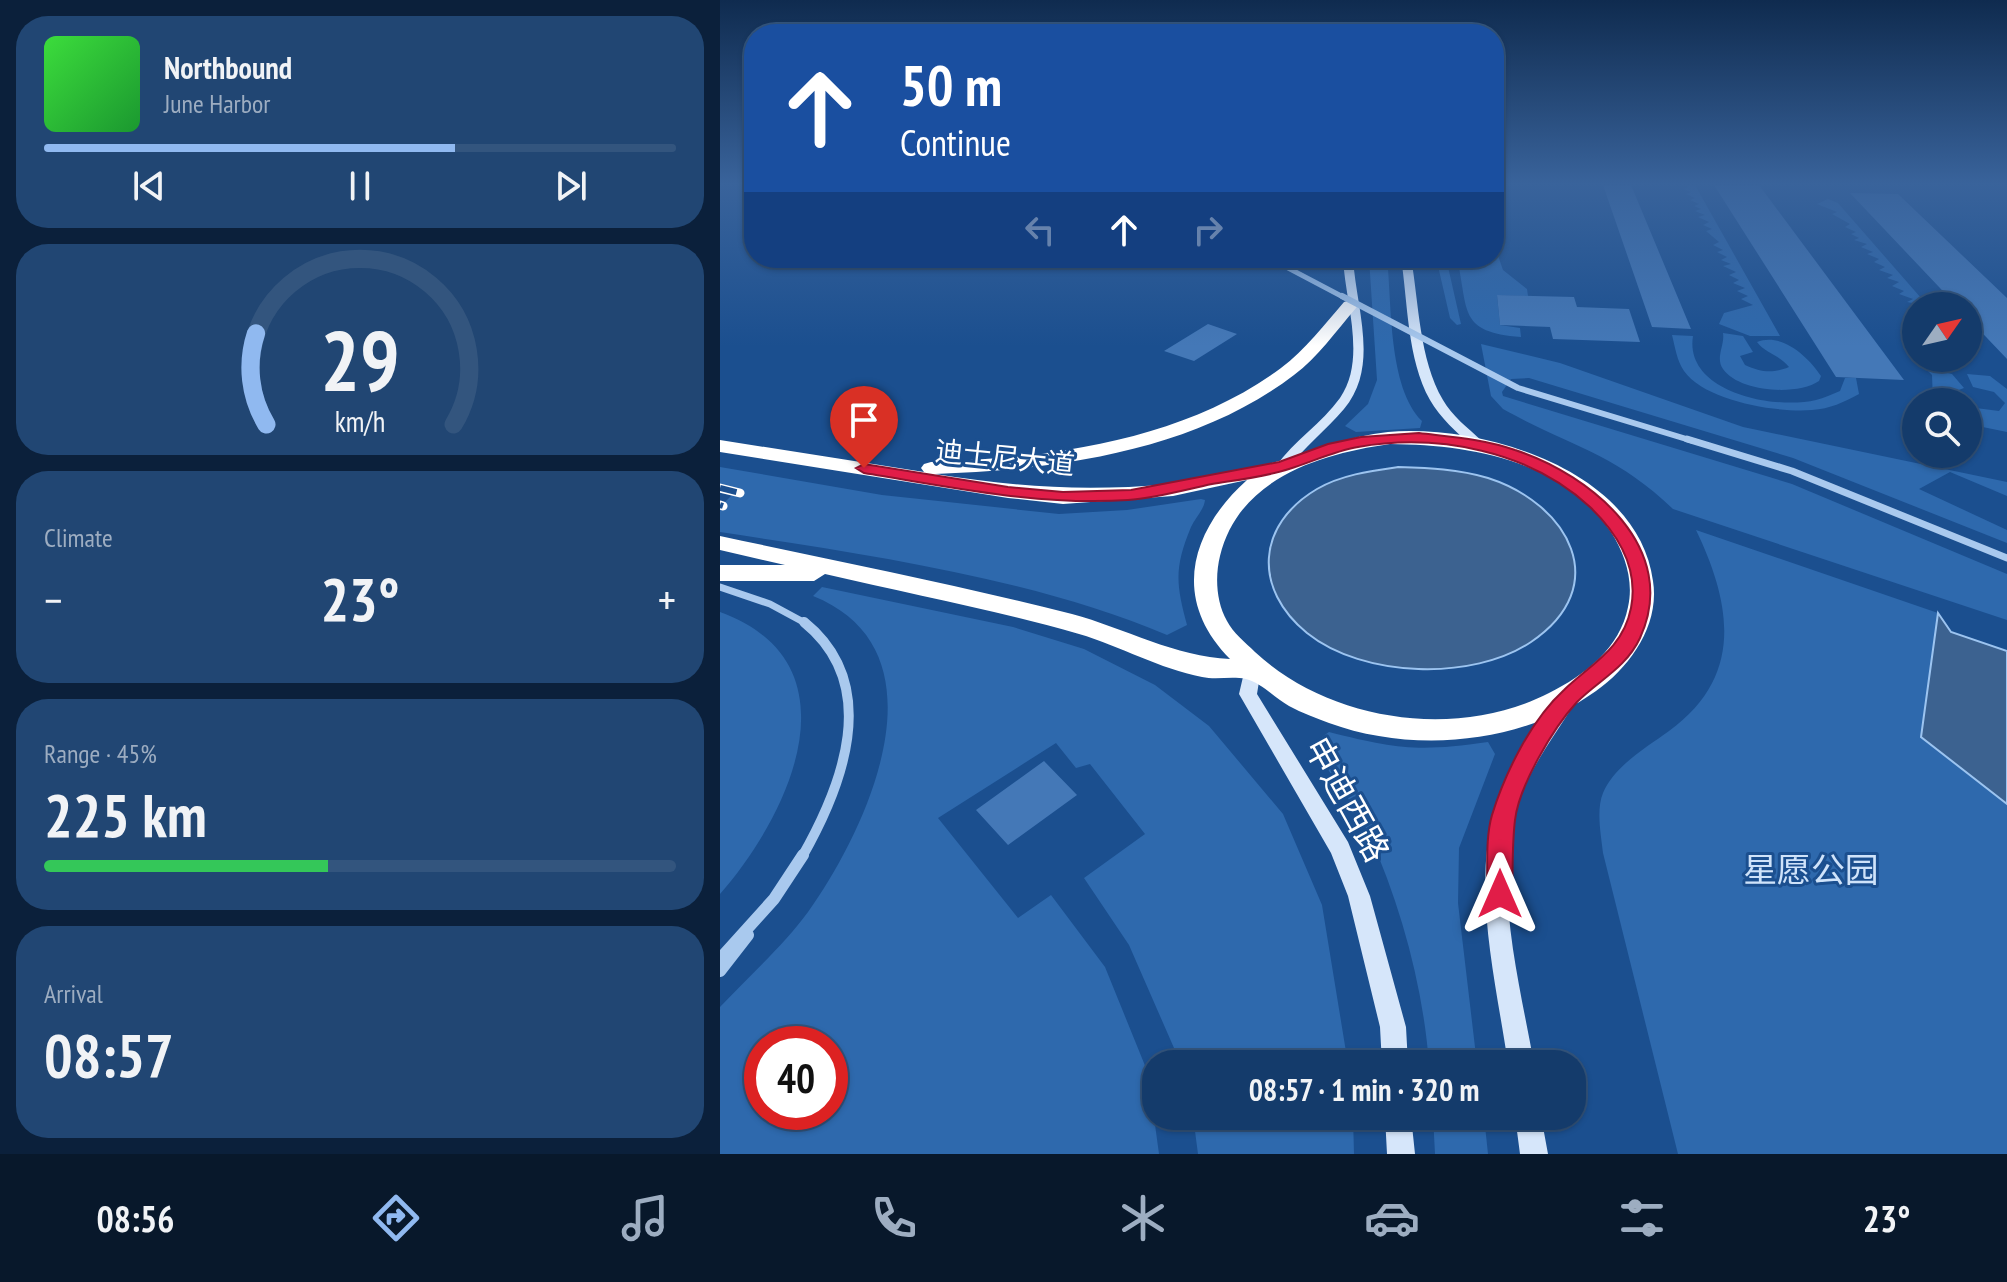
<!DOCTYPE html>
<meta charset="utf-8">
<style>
:root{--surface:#143b6b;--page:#214673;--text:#f1f3f6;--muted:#9dadc1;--line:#33557e;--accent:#90b9f0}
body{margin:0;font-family:"PT Sans Narrow","Noto Sans SC",sans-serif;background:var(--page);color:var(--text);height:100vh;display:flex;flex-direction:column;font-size:30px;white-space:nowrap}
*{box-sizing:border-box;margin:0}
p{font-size:26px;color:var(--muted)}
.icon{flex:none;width:44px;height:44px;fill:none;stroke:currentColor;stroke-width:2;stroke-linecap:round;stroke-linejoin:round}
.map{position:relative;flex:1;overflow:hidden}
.details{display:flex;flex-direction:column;gap:16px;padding:16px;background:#0b203b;width:720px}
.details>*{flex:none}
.guide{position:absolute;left:24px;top:24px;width:760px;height:244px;border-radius:32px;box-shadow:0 2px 6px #0004,0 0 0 2px var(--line);background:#1a4fa0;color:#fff;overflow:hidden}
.needle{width:52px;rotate:56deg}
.buttons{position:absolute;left:1182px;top:292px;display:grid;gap:16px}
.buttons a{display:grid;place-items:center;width:80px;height:80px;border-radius:50%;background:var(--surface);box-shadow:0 2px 6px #0004,0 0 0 2px var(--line);font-size:40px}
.speed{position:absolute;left:24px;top:1026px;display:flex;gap:16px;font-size:40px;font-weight:700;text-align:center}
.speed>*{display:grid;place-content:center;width:104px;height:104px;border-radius:50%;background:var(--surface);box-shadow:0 2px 6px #0004,0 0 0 2px var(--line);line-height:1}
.speed .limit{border:12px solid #d22;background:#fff;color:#111}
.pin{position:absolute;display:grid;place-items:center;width:68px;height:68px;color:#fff;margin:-82px -34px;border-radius:50% 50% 50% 0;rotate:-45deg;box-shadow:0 0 8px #0007}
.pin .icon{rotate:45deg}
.me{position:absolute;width:88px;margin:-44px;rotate:0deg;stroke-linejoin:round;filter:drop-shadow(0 0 6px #0008)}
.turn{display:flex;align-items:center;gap:28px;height:168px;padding:0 24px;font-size:36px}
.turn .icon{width:104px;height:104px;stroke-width:2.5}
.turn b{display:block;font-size:56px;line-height:68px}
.lanes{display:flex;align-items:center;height:76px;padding:0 24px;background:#0003;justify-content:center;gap:40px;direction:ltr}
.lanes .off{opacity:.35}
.big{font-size:60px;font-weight:700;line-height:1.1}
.details .card{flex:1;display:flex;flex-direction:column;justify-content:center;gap:12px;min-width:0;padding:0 28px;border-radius:32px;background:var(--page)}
.details .dial{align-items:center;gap:0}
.dial svg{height:208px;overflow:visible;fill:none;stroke:var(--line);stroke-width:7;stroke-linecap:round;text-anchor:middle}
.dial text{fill:var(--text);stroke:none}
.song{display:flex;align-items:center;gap:24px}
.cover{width:96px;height:96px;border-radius:12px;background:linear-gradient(135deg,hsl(120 70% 55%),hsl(130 70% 35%))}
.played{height:8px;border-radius:4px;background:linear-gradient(90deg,var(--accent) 65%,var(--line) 65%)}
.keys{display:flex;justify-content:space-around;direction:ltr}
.heat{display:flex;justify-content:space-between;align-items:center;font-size:44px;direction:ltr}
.charge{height:12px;border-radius:6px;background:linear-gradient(90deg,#34c759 45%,var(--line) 0)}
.trip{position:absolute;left:422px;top:1050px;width:444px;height:80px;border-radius:32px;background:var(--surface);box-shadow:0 2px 6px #0004,0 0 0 2px var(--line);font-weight:700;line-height:80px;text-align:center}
.dock{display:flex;height:128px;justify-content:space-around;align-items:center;background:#08182b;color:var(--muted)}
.dock .icon{width:56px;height:56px}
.dock .selected{color:var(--accent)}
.dock b{font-size:36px;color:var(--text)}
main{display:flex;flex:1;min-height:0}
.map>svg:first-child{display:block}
.green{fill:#2e69ad;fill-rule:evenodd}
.water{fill:#3c6290;stroke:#9cc4f0;stroke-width:2}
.building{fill:#4478b7}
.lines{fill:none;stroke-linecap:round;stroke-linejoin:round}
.street-far2{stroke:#a9c9ee;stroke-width:7}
.street-far1{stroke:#a9c9ee;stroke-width:10}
.street{stroke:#a9c9ee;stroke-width:12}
.secondary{fill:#d6e6fa;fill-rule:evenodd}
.highway{fill:#fff;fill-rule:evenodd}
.rail-casing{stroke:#fff;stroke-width:9}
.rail{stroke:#1b4f8f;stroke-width:6;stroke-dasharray:17;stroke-linecap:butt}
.street-bridge-far2{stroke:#a9c9ee;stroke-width:5}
.street-bridge-far1{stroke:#a9c9ee;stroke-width:6}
.street-bridge{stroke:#a9c9ee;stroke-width:7}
.route{fill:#e11d48;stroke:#92132f;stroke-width:2}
.labels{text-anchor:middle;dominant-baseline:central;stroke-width:6;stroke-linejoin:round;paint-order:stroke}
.street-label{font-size:28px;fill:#fff;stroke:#1b4f8f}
.near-street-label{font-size:34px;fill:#fff;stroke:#1b4f8f}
.near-park-label{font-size:34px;fill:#cfe3fa;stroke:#1b4f8f}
</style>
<main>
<section class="details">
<div class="card">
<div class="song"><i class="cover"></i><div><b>Northbound</b><p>June Harbor</p></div></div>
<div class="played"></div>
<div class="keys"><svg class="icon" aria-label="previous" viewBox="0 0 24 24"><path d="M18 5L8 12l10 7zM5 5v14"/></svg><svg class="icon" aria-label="pause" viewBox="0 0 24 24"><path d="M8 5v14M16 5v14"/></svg><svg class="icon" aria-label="next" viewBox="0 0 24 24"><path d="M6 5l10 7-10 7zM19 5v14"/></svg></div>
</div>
<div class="card dial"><svg viewBox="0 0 100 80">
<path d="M14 69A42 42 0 1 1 86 69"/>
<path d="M14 69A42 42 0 0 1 10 34" stroke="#90b9f0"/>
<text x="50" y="56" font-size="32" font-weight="700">29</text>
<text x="50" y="72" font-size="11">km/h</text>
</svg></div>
<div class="card"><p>Climate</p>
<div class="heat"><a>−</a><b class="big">23°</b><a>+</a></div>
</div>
<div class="card"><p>Range · 45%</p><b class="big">225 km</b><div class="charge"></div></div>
<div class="card"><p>Arrival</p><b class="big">08:57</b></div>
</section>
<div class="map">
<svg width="1287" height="1154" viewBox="0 0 1287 1154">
<rect width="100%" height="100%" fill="#1b4f8f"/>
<path class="green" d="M 964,185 L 975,185 L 1060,336 L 1030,336 L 999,324 L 1004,313 L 1033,305 L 1021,299 L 1028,296 L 1017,291 L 1025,288 L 1013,283 L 1019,280 L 1009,275 L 1016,272 L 1003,266 L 1011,264 L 1001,260 L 1007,257 L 997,252 L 1003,250 L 993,245 L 999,242 L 986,231 L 992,229 L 983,225 L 989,222 L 978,217 L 985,215 L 975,211 L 981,209 L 974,206 L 979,204 L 970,200 L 975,198 L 966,194 L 971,192 L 963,189 L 968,187 Z
M 1108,199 L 1118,203 L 1208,306 L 1187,302 L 1193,299 L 1179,294 L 1184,291 L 1172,286 L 1179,282 L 1167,278 L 1173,275 L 1159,270 L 1165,267 L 1154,262 L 1159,259 L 1147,254 L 1153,252 L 1141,247 L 1147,244 L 1134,240 L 1139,238 L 1131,234 L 1136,232 L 1125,227 L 1130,224 L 1112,214 L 1117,212 L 1097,204 Z
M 774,244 L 783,270 L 807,289 L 808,296 L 777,295 L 780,325 L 800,328 L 801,337 C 738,332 749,312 737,258 L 774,258 Z
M 649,258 L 667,258 C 672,304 668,387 702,421 L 700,428 L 636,432 L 625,426 L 648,404 L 657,380 Z
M 726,258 L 741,324 L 737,325 L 730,318 L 718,266 Z
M 1003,333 L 1023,336 L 1033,352 L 1020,356 L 1025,365 C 1041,372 1052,374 1069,367 C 1060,355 1046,354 1037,342 C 1061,332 1088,356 1101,376 L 1099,381 C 1077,396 1019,392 1003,369 C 995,358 1005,345 1003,333 Z
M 952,335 L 973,336 C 964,392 1054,410 1096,400 C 1104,398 1112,394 1120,391 L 1125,378 L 1136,378 L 1139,394 C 1124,402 1110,409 1092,410 C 1057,413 985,401 964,371 C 957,361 955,347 952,335 Z
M 761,344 L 840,363 L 1023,427 L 1287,482 L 1287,496 L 1230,472 L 1199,489 L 1287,530 L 1287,543 L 1073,458 L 809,378 L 791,379 L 782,392 L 783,396 L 1072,484 L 1287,574 L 1287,620 L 953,509 C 894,452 849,446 783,409 L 771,396 Z
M 1204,367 L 1232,374 L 1244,388 L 1228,394 L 1237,402 L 1213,402 L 1212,375 Z
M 1247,374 L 1270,376 L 1287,389 L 1287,432 L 1248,424 L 1248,407 L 1279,411 L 1285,403 L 1274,392 L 1253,387 Z
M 0,467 L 162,495 L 339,514 L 407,510 L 481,499 L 485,500 C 484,510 475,518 471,527 C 454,568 456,584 467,625 L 447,635 C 313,578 144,554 0,532 L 0,507 L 17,490 L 0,486 Z
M 976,530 L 1218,613 L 1231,632 L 1287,651 L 1287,1154 L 958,1154 L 883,853 C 881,835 876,810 883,793 C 895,765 926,748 949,731 C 1025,676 1011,603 976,530 Z
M 102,587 L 293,627 L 364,649 L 435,685 L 489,726 L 563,814 L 602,905 L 628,1064 L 461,1064 L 409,945 L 364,878 L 425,834 L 370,764 L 356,768 L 336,743 L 218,818 L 298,918 L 331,895 L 385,967 L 428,1073 L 439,1154 L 0,1154 L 0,1007 C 29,976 63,946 88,912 C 148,828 230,651 93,596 ZM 42,1044 L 110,1044 L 110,1112 L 42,1112 Z
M 0,612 C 140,663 71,813 0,894 Z
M 609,732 C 676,749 699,752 768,742 L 775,754 L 739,848 L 738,903 L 757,1064 L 709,1064 C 703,986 681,906 649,834 C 635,804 613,780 597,752 L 596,741 Z
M 473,1116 L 633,1116 L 634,1154 L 478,1154 Z
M 713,1116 L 764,1116 L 768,1154 L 715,1154 Z"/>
<path class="water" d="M 678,467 C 709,468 738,469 768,478 C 849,504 894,586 811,642 C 753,681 643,678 587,633 C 533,589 536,525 597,489 C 621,475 650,471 678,467 Z
M 1218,613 L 1231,632 L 1287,651 L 1287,804 L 1201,737 Z"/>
<path class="building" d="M 883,185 L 911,185 L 971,329 L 932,327 Z
M 994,185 L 1039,185 L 1184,380 L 1116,377 Z
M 1130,193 L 1178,194 L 1287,298 L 1287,359 L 1248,318 L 1248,306 L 1237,306 Z
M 777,295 L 854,297 L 857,307 L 909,309 L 920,342 L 833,339 L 830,327 L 780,325 Z
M 488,324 L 517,334 L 474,361 L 444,351 Z
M 324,761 L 357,795 L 288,845 L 256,810 Z"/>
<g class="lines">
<path class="street-far2" d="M 0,587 L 50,604 L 87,624"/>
<path class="street-far1" d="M 82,857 C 123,785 162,685 84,622"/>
<path class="street" d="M 0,959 L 54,899 L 83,855
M 0,971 L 28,935"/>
<path class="secondary" d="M 623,258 L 633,258 C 636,309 660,366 624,409 C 606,430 584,447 568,469 L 558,469 L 556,466 C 574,441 602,423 620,398 C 647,359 625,302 623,258 Z
M 681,258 L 691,258 C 699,303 699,359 723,400 C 732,416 748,428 762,441 L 762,447 L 752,447 C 737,432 720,418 710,400 C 687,359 688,303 681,258 Z
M 532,662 L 538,664 L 541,669 L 537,694 L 628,842 L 650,896 L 686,1027 L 688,1064 L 662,1064 L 660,1027 L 628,896 L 611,853 L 519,694 L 526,664 Z
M 849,690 L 856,692 L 858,697 C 839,731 814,760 800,798 C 770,877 800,983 814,1064 L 788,1064 C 777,987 752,890 774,814 C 782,785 798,756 814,731 C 822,718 834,695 849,690 Z
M 665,1116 L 691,1116 L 695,1154 L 667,1154 Z
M 795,1116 L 821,1116 L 828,1154 L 800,1154 Z"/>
<path class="highway" d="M 630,300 L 638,305 L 636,308 C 616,331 598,357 574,375 C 475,451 336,470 215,474 C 298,487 365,492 449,484 C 484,480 525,471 559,461 C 596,451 629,436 668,432 C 763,424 918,470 933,581 C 940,625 910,667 876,691 C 802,744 694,754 609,723 C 596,718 582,713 569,706 C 555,698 540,682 526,679 C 512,676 496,680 482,677 C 440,669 400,646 359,634 C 276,610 190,594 105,574 L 94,581 L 0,581 L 0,565 L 65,565 L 0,550 L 0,536 C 117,561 235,584 352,614 C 404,628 456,657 510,659 C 451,600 470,531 527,480 L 453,496 L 343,504 L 288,498 L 0,452 L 0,440 L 204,472 L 201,468 L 204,464 L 211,462 C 330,458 462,441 561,368 C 585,350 605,324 624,302 ZM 670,444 C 752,445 841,460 891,532 C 905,554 914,581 908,607 C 900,648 865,675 829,693 C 737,740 610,722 535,652 C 525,642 513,633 507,621 C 496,602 495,576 500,556 C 519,478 600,454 670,444 Z"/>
<g class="rail-casing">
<path id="rail" d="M 0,488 L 20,493
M 0,505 L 3,506"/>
</g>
<use href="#rail" class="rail"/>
<path class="street-bridge-far2" d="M 549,258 L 625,298"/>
<path class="street-bridge-far1" d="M 622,296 L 798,388 L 973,441"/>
<path class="street-bridge" d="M 967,439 L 1072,471 L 1287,558"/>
</g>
<linearGradient id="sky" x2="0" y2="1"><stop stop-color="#0f2b4f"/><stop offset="0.53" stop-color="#39639b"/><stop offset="1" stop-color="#39639b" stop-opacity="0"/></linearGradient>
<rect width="1287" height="346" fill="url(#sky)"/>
<path class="route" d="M 699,433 C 732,437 764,439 795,450 C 872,475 961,549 920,638 C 906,668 879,680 857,702 C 833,728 799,786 795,820 C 792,844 793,869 792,894 L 789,902 L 780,905 L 771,902 L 767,894 C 768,869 765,839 772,815 C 785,773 811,720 844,690 C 871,664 903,649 911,608 C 919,567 898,534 870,507 C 810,451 718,433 638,447 C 614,451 592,462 569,469 C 545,477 517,480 492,484 C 464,490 436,498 408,500 C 319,506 232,487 144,473 L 136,468 L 144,464 L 288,487 L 343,492 L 411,490 L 559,462 L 608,444 L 641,437 Z"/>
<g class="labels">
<g class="street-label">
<text transform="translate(285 457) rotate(6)">迪士尼大道</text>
</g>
<g class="near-street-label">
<text transform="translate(628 799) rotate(61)">申迪西路</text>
</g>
<g class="near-park-label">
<text x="1091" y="869">星愿公园</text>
</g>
</g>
</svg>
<div class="buttons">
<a><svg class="needle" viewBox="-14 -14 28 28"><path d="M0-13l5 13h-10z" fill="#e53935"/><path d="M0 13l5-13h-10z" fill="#9dadc1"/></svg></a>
<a><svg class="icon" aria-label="search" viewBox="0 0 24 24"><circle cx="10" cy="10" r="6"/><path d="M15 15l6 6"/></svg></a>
</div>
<div class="speed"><div class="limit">40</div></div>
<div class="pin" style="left:144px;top:468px;background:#d93025"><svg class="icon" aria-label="arrive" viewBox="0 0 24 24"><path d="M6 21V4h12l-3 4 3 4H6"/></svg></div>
<svg class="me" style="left:780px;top:894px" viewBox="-20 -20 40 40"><path d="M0-17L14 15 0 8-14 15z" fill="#e11d48" stroke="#fff" stroke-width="4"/></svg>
<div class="trip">08:57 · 1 min · 320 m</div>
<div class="guide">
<div class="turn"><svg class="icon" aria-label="ahead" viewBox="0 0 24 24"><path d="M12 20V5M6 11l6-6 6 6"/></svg><div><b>50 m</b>Continue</div></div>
<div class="lanes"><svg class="icon off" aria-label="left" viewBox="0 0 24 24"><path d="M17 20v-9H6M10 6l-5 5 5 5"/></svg><svg class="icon" aria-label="ahead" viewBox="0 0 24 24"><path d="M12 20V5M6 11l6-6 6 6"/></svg><svg class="icon off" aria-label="right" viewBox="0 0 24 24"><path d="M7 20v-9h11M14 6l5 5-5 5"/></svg></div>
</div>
</div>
</main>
<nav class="dock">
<b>08:56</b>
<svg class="icon selected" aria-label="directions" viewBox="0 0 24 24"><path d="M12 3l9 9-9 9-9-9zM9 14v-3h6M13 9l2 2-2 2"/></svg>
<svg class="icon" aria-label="music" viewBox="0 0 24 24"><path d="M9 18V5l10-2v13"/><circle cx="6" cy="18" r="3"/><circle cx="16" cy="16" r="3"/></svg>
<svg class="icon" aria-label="phone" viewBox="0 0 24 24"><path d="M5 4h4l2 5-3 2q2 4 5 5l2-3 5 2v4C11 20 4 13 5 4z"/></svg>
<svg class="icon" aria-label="climate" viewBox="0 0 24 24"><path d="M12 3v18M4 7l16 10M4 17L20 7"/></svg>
<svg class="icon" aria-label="car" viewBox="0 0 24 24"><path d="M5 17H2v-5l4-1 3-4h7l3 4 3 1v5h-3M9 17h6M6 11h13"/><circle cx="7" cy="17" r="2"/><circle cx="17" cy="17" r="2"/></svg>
<svg class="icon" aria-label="filters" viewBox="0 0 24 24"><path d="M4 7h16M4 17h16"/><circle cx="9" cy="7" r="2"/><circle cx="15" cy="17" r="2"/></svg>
<b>23°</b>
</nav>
